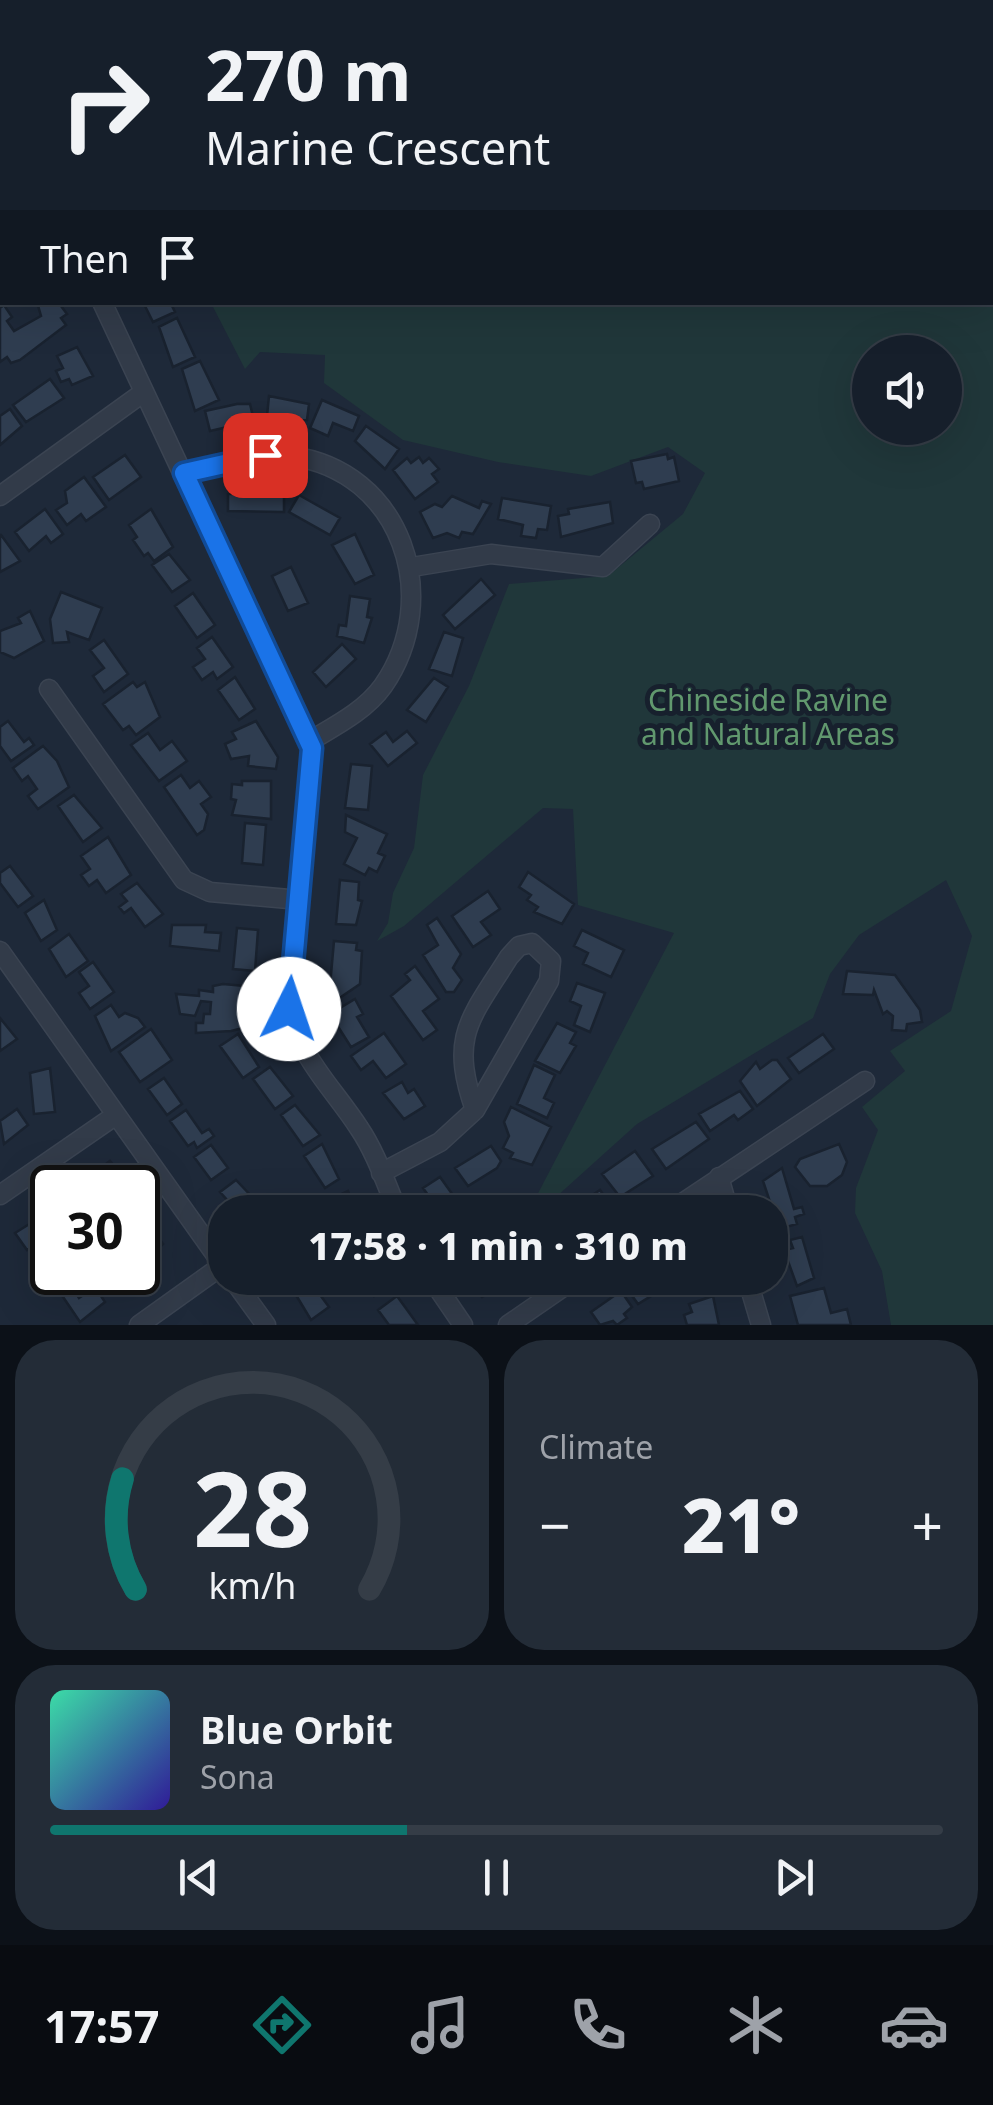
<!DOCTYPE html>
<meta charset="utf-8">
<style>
:root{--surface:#161f2b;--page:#232c37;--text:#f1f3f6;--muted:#9ea2a9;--line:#353d47;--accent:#0f766e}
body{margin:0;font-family:"Noto Sans",sans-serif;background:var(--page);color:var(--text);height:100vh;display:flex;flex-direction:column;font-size:38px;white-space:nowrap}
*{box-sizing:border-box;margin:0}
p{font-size:32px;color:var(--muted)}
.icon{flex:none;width:55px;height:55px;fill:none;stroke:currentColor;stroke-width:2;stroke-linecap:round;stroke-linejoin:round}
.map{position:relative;height:1325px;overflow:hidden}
.drawer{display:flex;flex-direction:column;gap:15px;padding:15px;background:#0c1118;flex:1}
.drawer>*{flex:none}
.top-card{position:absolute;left:0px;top:0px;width:995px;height:305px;box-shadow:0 10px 40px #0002,0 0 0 2px var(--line);background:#161f2b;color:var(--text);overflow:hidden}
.fabs{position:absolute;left:852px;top:335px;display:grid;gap:20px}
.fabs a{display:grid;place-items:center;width:110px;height:110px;border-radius:50%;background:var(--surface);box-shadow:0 10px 40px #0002,0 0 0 2px var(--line);font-size:50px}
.speed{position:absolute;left:30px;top:1165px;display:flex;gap:20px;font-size:50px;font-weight:700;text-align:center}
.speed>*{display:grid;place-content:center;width:130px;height:130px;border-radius:50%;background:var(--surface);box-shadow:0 10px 40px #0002,0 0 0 2px var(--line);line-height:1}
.speed .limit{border:5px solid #111;border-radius:15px;background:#fff;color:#111}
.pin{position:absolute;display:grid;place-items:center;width:85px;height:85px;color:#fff;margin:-42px;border-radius:20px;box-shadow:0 5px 15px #0006}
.me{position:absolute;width:110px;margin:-55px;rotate:4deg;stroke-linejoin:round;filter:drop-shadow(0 0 8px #0008)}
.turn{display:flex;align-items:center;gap:35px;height:210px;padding:0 40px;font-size:45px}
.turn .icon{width:130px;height:130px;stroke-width:2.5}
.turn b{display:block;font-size:70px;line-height:85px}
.then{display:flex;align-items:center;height:95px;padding:0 40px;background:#0003;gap:20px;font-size:38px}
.big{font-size:75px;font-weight:800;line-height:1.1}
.drawer .widget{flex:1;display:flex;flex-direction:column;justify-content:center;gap:15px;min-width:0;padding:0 35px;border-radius:40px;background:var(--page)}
.drawer .dial{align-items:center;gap:0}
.dial svg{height:260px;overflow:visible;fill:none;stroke:var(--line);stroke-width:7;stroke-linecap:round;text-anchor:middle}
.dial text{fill:var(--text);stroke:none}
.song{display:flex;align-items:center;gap:30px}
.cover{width:120px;height:120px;border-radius:15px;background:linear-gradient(135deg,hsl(160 70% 55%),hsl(250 70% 35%))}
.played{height:10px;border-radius:5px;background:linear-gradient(90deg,var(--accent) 40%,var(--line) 40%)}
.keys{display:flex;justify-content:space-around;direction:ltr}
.heat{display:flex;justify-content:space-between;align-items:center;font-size:55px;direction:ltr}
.drawer .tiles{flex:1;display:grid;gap:15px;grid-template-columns:1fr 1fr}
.widget:last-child{grid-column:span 2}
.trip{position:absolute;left:208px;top:1195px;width:580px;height:100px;border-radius:40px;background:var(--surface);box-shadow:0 10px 40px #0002,0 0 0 2px var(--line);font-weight:800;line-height:100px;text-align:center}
.tabs{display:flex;height:160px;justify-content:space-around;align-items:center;background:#090c11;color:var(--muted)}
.tabs .icon{width:70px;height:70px}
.tabs .active{color:var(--accent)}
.tabs b{font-size:45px;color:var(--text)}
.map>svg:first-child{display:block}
.green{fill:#20373a;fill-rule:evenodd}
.building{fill:#2f3d50;stroke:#19222f;stroke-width:2.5}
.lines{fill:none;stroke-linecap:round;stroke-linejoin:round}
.street-casing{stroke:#3b4452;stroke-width:21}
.street{stroke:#323b49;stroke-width:18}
.route-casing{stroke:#114b97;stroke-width:25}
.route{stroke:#1a73e8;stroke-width:18}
.labels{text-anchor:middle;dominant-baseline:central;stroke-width:10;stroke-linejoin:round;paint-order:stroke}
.park-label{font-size:30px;fill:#61986e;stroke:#17202d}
</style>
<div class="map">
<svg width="993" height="1325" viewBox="0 0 993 1325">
<rect width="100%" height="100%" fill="#1e2939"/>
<path class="green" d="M 557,0 L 993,0 L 993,1325 L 891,1325 L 882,1271 L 855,1213 L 856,1188 L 878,1130 L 862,1107 L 905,1071 L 890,1051 L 951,1011 L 972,936 L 946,880 L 859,935 L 830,974 L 813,1018 L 637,1124 L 556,1197 L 547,1212 L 534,1201 L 674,933 L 578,905 L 573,809 L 543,808 L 404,926 L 377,941 L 388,923 L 393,893 L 414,848 L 423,775 L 469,686 L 509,584 L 608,576 L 683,514 L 705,473 L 668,447 L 591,476 L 498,462 L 403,440 L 324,383 L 325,355 L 260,352 L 245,369 L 211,303 L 992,302 L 992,2 L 552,2 ZM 870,352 L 945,352 L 945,428 L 870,428 Z"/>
<path class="building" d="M 37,302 L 58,302 L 67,314 L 61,318 L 66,325 L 20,360 L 11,363 L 7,357 L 0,362 L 0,308 L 4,305 L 12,317 L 7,321 L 14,331 L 41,316 Z
M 148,302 L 170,302 L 175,312 L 153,322 L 145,306 Z
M 177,318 L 195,357 L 173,367 L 159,327 Z
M 77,347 L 93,376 L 72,385 L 69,379 L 61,382 L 56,371 L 63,368 L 57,356 Z
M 200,361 L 219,400 L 195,411 L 182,369 Z
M 50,379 L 64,398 L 26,422 L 13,405 Z
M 269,396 L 309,404 L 307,420 L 273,421 L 267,416 Z
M 322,400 L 359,416 L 353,431 L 333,423 L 328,436 L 310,428 Z
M 237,404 L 250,404 L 254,421 L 210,431 L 205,411 Z
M 10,409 L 22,426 L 0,445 L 0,416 Z
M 366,426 L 399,449 L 385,469 L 355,441 Z
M 667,454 L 668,459 L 674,457 L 679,481 L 644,489 L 642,482 L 636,483 L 631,461 Z
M 125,455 L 141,477 L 109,500 L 93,477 Z
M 419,457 L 423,463 L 429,458 L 439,469 L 432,474 L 438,482 L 415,499 L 393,470 L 407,458 L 411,463 Z
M 84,477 L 106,507 L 86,521 L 81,514 L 67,525 L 56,510 L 67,503 L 65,491 Z
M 259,488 L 284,488 L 284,512 L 228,511 L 228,494 L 248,494 Z
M 299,495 L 340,518 L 330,535 L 289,512 Z
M 452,496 L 479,508 L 482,501 L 491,504 L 473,534 L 462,532 L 459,538 L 447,533 L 433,538 L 420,512 L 435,504 L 442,507 Z
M 502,498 L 551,506 L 547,530 L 538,529 L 536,538 L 521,536 L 523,525 L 498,519 Z
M 610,502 L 613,523 L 561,537 L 558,516 L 569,514 L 568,509 Z
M 45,509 L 63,534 L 51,543 L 46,536 L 29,551 L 15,532 Z
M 151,509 L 173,547 L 154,561 L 148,553 L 144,556 L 133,540 L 137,537 L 129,525 Z
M 355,534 L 374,575 L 355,584 L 332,545 Z
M 1,535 L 20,561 L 0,572 L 0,535 Z
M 169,554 L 190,580 L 172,592 L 152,565 Z
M 291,567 L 308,603 L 288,611 L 272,576 Z
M 481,579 L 495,595 L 455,629 L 443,615 Z
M 61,592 L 102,608 L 89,640 L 67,632 L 69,642 L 53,643 L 50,619 Z
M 193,593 L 215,625 L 197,638 L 175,606 Z
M 350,596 L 370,599 L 367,617 L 372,618 L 364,643 L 337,636 L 339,625 L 346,626 Z
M 30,611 L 44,641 L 14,658 L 0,652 L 0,631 L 21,623 L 18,618 Z
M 444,632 L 463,638 L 452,676 L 429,669 Z
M 212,637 L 233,667 L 217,679 L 213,672 L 202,680 L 193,667 L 205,659 L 197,648 Z
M 104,640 L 128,674 L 104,692 L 93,676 L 104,668 L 90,650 Z
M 342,644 L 356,659 L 326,687 L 313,672 Z
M 235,677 L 255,709 L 239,720 L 218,690 Z
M 434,678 L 448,687 L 426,722 L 407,710 Z
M 133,682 L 137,687 L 145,682 L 160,717 L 136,735 L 129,726 L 123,730 L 103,704 Z
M 8,721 L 24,742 L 29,738 L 34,745 L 11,761 L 0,746 L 0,727 Z
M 256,721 L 278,757 L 276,769 L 248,766 L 249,756 L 231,759 L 225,744 L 236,739 L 232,732 Z
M 407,731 L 417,743 L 388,766 L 370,744 L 386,732 L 393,742 Z
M 148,733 L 160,750 L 172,741 L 187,761 L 159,781 L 131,745 Z
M 43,746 L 57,761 L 69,787 L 38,809 L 28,796 L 37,789 L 28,776 L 22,781 L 13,768 Z
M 351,764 L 372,766 L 368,810 L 345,808 Z
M 181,775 L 190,788 L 199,781 L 211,797 L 201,804 L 208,814 L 204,830 L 197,835 L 164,787 Z
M 242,781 L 271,781 L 271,819 L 232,815 L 236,800 L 231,799 L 232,784 L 242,785 Z
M 74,795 L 102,828 L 83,842 L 58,806 Z
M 346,815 L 387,834 L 378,853 L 385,856 L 377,872 L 369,868 L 365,875 L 344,864 L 357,838 L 345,832 Z
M 245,823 L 266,825 L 263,865 L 242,863 Z
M 108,837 L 131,875 L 106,893 L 97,880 L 89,886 L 81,875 L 90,869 L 81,856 Z
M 10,866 L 33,896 L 18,907 L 0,883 L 0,873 Z
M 528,872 L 574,904 L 562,924 L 534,912 L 538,907 L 527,900 L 531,895 L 519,887 Z
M 340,880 L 359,882 L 358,900 L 362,901 L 356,925 L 336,924 Z
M 137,883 L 163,914 L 145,927 L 131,908 L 124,913 L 119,907 L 127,901 L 121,894 Z
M 488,891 L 500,909 L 481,922 L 491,935 L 473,947 L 452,916 Z
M 44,900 L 57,930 L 41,941 L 25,913 Z
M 437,918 L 461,954 L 453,968 L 462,980 L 454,992 L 446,992 L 423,955 L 438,945 L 427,925 Z
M 172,925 L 206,925 L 205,932 L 221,933 L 219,951 L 170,946 Z
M 237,928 L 258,930 L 255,971 L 233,969 Z
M 582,930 L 624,950 L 611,977 L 583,964 L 588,953 L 574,946 Z
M 69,934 L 88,961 L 66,977 L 49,949 Z
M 334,941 L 357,943 L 356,950 L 362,951 L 360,984 L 335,1001 L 330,986 Z
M 93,962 L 114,992 L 90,1009 L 79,993 L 89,986 L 79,972 Z
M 415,966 L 439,999 L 423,1011 L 437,1030 L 423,1040 L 391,996 L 410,980 L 405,974 Z
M 847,971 L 895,975 L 920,1010 L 922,1022 L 907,1024 L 906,1031 L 892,1030 L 893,1016 L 887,1011 L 883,1014 L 874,990 L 873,995 L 843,994 Z
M 577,983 L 605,993 L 590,1032 L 574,1025 L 581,1006 L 570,1001 Z
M 223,984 L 256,987 L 253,1020 L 244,1019 L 243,1028 L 231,1031 L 196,1033 L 196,1023 L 203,1023 L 204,1014 L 210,1014 L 211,1002 L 201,1001 L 195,1016 L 180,1014 L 176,994 L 199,996 L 199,990 L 213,992 L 213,986 Z
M 355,999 L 363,1014 L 357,1017 L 369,1037 L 351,1047 L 330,1014 Z
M 111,1005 L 119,1017 L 125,1013 L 138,1018 L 145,1027 L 111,1051 L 95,1016 Z
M 0,1018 L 17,1039 L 0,1051 Z
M 557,1023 L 576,1032 L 570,1043 L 576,1046 L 560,1073 L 535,1061 Z
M 151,1029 L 172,1060 L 140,1082 L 119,1052 Z
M 384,1033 L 406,1064 L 386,1078 L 373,1061 L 361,1070 L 351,1056 Z
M 238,1034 L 259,1067 L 243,1078 L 220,1046 Z
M 823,1034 L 834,1049 L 799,1073 L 788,1058 Z
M 772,1060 L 777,1060 L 791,1079 L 757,1106 L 740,1081 L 756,1062 L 760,1069 Z
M 534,1065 L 555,1075 L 544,1098 L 554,1103 L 547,1118 L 517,1104 Z
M 270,1067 L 293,1096 L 275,1109 L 253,1079 Z
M 50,1068 L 55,1112 L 34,1114 L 30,1073 Z
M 164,1078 L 182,1104 L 167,1115 L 148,1089 Z
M 402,1082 L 408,1093 L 414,1089 L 425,1106 L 404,1119 L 383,1093 Z
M 740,1091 L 753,1109 L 738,1120 L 734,1115 L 710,1131 L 699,1114 Z
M 295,1105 L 320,1135 L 303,1146 L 281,1115 Z
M 511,1107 L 551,1127 L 532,1165 L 510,1158 L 513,1153 L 503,1148 L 509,1136 L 504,1122 Z
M 17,1109 L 28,1125 L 4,1144 L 0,1121 Z
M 186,1110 L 202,1133 L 209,1129 L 214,1136 L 197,1148 L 194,1142 L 188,1146 L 170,1121 Z
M 696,1122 L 709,1139 L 666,1169 L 652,1149 Z
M 322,1144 L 339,1179 L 325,1188 L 304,1156 Z
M 839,1144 L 847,1162 L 842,1175 L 827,1186 L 810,1186 L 795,1167 L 800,1159 Z
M 211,1145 L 228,1168 L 211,1180 L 194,1157 Z
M 491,1146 L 501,1161 L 497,1168 L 468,1186 L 455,1168 Z
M 635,1151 L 653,1176 L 620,1197 L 602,1174 Z
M 110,1161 L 133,1188 L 86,1188 L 82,1181 Z
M 782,1168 L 794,1209 L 802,1207 L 804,1214 L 795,1217 L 797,1224 L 779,1229 L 763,1181 Z
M 440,1177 L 465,1212 L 435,1211 L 438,1209 L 423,1188 Z
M 236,1180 L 255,1200 L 255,1206 L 247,1212 L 238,1212 L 220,1192 Z
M 600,1190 L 612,1207 L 604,1212 L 567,1212 Z
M 348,1191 L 356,1212 L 323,1212 L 324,1202 Z
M 140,1212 L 163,1244 L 151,1257 L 138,1237 Z
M 47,1213 L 52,1233 L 27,1250 L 15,1233 Z
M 802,1237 L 814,1278 L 797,1286 L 784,1250 L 793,1248 L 790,1240 Z
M 115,1272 L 136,1272 L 140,1278 L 117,1294 L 106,1279 Z
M 361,1278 L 384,1278 L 389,1285 L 374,1296 Z
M 464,1278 L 516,1278 L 482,1297 Z
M 638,1278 L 667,1278 L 675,1289 L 665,1295 L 661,1290 L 638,1304 L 625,1286 Z
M 70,1284 L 79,1298 L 95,1287 L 105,1302 L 80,1322 L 59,1291 Z
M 312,1284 L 329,1307 L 311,1320 L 296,1295 Z
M 824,1288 L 831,1313 L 847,1309 L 851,1325 L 798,1325 L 790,1296 Z
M 621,1291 L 632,1307 L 624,1314 L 627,1318 L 617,1325 L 613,1321 L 600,1325 L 591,1312 Z
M 397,1296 L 418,1325 L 389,1325 L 378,1310 Z
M 713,1296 L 719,1325 L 687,1325 L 684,1315 L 692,1312 L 689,1304 Z"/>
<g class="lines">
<g class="street-casing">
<path id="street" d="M 536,2 L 541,0
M 0,77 L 2,83
M 0,196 L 2,195
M 102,302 L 312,749 L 289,993 C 290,1050 330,1083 359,1128 C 376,1153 386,1184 398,1212
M 184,473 C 218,465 255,451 290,456 C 402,470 444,598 383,686 C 365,711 335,726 310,741
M 0,496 L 144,392
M 412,567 L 491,554 L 603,567 L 650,524
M 49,689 L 184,880 L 210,892 L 300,900
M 0,951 L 225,1268
M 381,1173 L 440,1142 L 475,1110 L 549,981 L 551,961 L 532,943 L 519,946 L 509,957 C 470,1019 449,1036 475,1110
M 719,1177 L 729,1212
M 0,1195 L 116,1115
M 669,1212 L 865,1081
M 232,1278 L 266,1325
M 431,1278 L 463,1325
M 747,1278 L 761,1325
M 139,1325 L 223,1265
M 508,1325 L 576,1278"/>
</g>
<use href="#street" class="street"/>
</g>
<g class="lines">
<g class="route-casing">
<path id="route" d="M 265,455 L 184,473 L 312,748 L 289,1009"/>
</g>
<use href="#route" class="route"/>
</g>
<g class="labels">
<g class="park-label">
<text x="768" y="699">Chineside Ravine<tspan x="768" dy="34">and Natural Areas</tspan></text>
</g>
</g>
</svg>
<div class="fabs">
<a><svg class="icon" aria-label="sound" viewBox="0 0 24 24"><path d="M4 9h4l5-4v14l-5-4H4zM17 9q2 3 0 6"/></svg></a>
</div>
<div class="speed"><div class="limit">30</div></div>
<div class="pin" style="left:265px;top:455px;background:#d93025"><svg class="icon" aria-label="arrive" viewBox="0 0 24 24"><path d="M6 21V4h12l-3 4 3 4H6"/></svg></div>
<svg class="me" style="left:289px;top:1009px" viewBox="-20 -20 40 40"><circle r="19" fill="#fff"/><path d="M0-13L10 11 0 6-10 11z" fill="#1a73e8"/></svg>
<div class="trip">17:58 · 1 min · 310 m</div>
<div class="top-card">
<div class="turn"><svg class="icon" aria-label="right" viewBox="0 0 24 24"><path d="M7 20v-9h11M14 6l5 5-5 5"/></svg><div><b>270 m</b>Marine Crescent</div></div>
<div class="then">Then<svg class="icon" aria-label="arrive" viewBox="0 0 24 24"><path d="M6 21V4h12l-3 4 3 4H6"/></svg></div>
</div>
</div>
<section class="drawer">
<div class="tiles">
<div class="widget dial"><svg viewBox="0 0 100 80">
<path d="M14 69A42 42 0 1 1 86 69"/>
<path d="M14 69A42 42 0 0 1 10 35" stroke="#0f766e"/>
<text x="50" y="56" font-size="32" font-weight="700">28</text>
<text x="50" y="72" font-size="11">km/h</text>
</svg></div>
<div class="widget"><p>Climate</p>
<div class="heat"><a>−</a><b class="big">21°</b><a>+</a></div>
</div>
<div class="widget">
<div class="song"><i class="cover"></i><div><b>Blue Orbit</b><p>Sona</p></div></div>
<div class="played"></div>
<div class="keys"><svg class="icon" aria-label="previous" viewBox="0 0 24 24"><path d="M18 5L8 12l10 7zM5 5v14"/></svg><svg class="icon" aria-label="pause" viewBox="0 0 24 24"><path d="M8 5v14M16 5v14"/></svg><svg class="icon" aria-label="next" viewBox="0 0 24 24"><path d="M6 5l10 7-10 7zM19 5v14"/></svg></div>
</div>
</div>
</section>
<nav class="tabs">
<b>17:57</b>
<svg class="icon active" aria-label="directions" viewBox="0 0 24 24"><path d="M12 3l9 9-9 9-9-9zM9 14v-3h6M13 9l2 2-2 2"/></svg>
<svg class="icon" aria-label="music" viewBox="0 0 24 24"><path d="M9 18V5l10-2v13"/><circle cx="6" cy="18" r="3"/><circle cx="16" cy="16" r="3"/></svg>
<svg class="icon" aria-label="phone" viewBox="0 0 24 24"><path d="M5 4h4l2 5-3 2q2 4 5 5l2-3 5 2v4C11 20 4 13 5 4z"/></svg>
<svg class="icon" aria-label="climate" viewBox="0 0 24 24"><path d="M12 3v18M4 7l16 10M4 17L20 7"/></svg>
<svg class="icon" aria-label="car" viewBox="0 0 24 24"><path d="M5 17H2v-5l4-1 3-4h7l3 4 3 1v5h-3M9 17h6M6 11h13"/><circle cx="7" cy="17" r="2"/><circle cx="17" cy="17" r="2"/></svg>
</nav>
